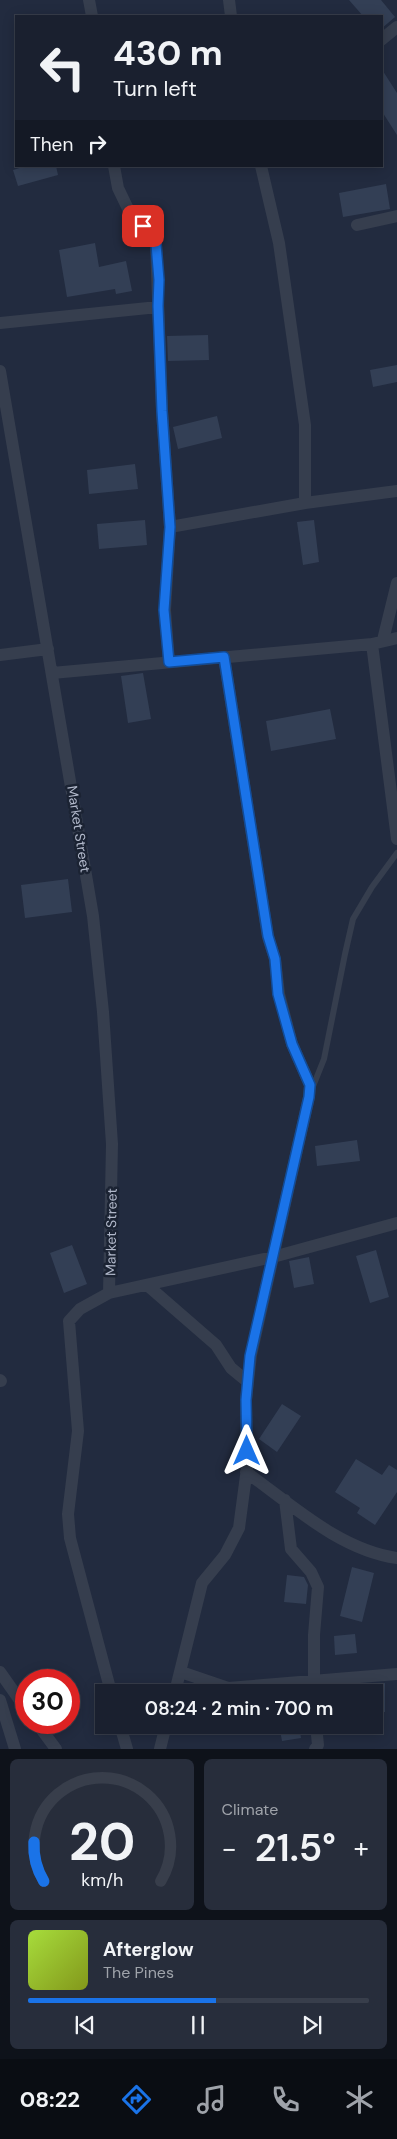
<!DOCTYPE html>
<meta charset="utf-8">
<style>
:root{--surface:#1a202f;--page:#272d3b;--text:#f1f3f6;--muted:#9fa3aa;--line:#383e4b;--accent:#1a73e8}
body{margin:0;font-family:"DM Sans",sans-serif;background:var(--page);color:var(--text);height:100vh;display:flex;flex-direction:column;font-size:19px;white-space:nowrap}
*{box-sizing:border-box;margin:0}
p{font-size:16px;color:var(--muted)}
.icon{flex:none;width:28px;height:28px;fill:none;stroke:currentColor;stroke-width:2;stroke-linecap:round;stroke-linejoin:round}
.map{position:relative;height:1749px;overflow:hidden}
.drawer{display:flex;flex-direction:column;gap:10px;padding:10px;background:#0e121a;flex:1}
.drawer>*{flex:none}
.hud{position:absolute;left:15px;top:15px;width:368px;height:152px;border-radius:0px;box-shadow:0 2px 12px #0003,0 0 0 1px var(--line);background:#1a202f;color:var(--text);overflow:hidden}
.speed{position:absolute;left:15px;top:1669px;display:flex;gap:10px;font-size:25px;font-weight:700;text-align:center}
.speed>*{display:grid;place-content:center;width:65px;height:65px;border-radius:50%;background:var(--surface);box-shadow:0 2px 12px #0003,0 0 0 1px var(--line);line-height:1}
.speed .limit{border:8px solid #d22;background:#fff;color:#111}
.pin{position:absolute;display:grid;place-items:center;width:42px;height:42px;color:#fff;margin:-21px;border-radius:10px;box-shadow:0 2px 8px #0006}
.me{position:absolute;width:55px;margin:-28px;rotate:0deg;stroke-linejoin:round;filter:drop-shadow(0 0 4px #0008)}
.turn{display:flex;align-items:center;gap:18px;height:105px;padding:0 15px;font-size:22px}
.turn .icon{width:65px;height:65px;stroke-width:2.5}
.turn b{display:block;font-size:35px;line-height:42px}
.then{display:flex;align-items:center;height:48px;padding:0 15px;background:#0003;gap:10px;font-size:19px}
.big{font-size:38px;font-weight:600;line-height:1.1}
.drawer .widget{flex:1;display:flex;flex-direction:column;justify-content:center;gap:8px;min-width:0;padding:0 18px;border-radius:8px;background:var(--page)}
.drawer .dial{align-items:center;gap:0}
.dial svg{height:130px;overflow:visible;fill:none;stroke:var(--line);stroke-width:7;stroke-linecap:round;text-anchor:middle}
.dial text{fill:var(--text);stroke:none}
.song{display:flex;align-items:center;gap:15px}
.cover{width:60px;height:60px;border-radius:8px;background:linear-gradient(135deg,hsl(80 70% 55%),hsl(70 70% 35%))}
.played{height:5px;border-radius:2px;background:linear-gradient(90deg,var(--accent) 55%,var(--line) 55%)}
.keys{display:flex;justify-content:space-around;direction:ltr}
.heat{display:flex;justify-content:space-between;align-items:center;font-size:28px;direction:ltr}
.drawer .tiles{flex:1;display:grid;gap:10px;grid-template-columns:1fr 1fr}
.widget:last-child{grid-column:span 2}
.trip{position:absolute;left:95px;top:1684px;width:288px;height:50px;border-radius:0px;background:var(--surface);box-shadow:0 2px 12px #0003,0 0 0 1px var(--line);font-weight:600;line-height:50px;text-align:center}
.tab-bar{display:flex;height:80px;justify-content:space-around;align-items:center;background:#0a0d13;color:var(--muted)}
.tab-bar .icon{width:35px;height:35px}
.tab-bar .selected{color:var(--accent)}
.tab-bar b{font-size:22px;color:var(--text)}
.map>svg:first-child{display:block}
.building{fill:#333f55}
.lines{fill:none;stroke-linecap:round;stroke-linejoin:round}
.service{stroke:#363e4e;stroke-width:6}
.minor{stroke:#363e4e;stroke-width:12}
.route-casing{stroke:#114b97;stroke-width:12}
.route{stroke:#1a73e8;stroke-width:9}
.labels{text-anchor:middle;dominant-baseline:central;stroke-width:5;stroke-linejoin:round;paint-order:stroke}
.street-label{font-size:14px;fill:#b1b8ca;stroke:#1b2333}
</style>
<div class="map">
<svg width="397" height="1749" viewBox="0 0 397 1749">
<rect width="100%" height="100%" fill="#222b3f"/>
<path class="building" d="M 349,0 L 381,0 L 395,17 L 381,29 L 381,16 L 363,16 Z
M 381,68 L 397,93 L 397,135 L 381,110 Z
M 26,166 L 56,166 L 58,175 L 18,186 L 13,170 Z
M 386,184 L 390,209 L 343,217 L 339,193 Z
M 95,243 L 99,267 L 126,261 L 132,291 L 116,294 L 115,289 L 67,297 L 59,250 Z
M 208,335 L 209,360 L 168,361 L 167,336 Z
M 397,365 L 397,382 L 373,387 L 370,370 Z
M 217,416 L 222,438 L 178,449 L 173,427 Z
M 135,464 L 138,489 L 89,494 L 87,470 Z
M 145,520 L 147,545 L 99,549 L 97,524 Z
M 314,520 L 319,562 L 303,565 L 297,522 Z
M 143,673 L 151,719 L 128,723 L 121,676 Z
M 330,709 L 336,739 L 271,751 L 266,721 Z
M 68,879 L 72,912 L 25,918 L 21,885 Z
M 357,1140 L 360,1161 L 317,1166 L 315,1146 Z
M 72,1245 L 87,1284 L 64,1293 L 50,1253 Z
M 376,1250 L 389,1297 L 370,1303 L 356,1256 Z
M 309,1257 L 314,1284 L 294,1288 L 289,1261 Z
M 282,1404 L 301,1416 L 277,1452 L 259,1439 Z
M 356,1459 L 382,1475 L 389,1465 L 397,1470 L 397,1492 L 375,1525 L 357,1513 L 360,1508 L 335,1492 Z
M 352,1567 L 374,1573 L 362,1622 L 340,1616 Z
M 287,1575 L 304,1577 L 308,1585 L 306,1604 L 284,1602 Z
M 355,1634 L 357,1653 L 335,1655 L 334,1636 Z
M 385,1683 L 385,1712 L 374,1712 L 374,1684 Z
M 279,1725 L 299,1725 L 301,1738 L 282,1741 Z"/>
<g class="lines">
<path class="service" d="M 312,1089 L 324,1059 L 345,954 L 353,919 L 372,887 L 397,853"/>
<path class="minor" d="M 89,0 L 92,16
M 229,0 L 231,16
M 381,40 L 397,27
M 114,166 L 118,188 L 130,213 L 143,226 L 152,232 L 156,244 L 162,411 L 170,527 L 165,610 L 169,662
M 261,166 L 279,243 L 305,425 L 305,503
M 357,225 L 397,216
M 0,323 L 158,307
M 0,371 L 93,916 L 103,1012 L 112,1144 L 109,1293
M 170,527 L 305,503 L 397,491
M 383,640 L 397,583
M 372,644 L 397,839
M 0,655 L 48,649
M 52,673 L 372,644 L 397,638
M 147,1285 L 216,1345 L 231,1368 L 248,1382
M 0,1380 L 1,1381
M 246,1472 C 292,1505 340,1550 397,1558
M 285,1500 L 291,1549 L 311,1572 L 318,1587 L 314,1635 L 314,1692
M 0,1672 L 26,1709
M 181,1672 L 228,1688 L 397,1674
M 111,1692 L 70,1538 L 68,1514 L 78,1431 L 69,1321 L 80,1309 L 109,1293 L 273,1257 L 397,1223
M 175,1692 L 202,1583 L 225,1555 L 239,1528 L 247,1468 L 246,1400 L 251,1355 L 309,1097 L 310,1085 L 292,1044 L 279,994 L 275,959 L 268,937 L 224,657
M 0,1700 L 15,1749
M 36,1722 L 56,1749
M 120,1725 L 127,1749
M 160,1749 L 166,1725
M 315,1749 L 318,1745 L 316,1725"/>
</g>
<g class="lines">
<g class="route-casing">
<path id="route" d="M 143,226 L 152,232 L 156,244 L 159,280 L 158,306 L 162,411 L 170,527 L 164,610 L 169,662 L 224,657 L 268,936 L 275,959 L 278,994 L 292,1044 L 310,1085 L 309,1097 L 250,1356 L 246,1400 L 247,1451"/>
</g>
<use href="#route" class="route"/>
</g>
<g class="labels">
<g class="street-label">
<text transform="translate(79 829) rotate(81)">Market Street</text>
<text transform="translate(111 1232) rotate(-89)">Market Street</text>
</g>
</g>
</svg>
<div class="speed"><div class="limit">30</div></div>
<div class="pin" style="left:143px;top:226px;background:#d93025"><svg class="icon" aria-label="arrive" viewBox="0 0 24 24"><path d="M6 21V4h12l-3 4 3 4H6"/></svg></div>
<svg class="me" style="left:247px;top:1451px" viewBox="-20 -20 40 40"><path d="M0-17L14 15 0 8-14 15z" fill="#1a73e8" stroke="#fff" stroke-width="4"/></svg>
<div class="trip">08:24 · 2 min · 700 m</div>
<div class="hud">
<div class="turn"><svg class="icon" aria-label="left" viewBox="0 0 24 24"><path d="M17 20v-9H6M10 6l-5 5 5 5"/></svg><div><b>430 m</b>Turn left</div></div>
<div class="then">Then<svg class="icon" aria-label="right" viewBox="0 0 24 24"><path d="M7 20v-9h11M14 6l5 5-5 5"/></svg></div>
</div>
</div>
<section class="drawer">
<div class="tiles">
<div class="widget dial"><svg viewBox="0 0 100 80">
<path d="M14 69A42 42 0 1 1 86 69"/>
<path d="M14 69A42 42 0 0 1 8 45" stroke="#1a73e8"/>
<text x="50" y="56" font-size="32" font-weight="700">20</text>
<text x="50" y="72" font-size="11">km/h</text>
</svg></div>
<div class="widget"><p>Climate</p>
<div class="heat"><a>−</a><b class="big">21.5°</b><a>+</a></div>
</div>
<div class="widget">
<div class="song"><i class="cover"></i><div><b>Afterglow</b><p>The Pines</p></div></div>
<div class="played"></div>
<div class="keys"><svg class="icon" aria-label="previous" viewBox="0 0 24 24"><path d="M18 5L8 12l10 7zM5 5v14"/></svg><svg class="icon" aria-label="pause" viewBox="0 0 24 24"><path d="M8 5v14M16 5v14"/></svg><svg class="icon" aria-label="next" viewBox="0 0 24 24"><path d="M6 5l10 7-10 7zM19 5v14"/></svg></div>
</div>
</div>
</section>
<nav class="tab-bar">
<b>08:22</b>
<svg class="icon selected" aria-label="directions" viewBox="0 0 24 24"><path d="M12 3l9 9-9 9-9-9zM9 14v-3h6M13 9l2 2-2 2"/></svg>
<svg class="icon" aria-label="music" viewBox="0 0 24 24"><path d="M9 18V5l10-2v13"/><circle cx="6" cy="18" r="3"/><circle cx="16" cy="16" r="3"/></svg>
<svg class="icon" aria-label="phone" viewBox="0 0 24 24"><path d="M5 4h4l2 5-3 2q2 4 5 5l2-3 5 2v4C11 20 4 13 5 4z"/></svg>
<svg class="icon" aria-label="climate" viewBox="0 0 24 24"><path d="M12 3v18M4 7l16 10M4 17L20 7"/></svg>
</nav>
